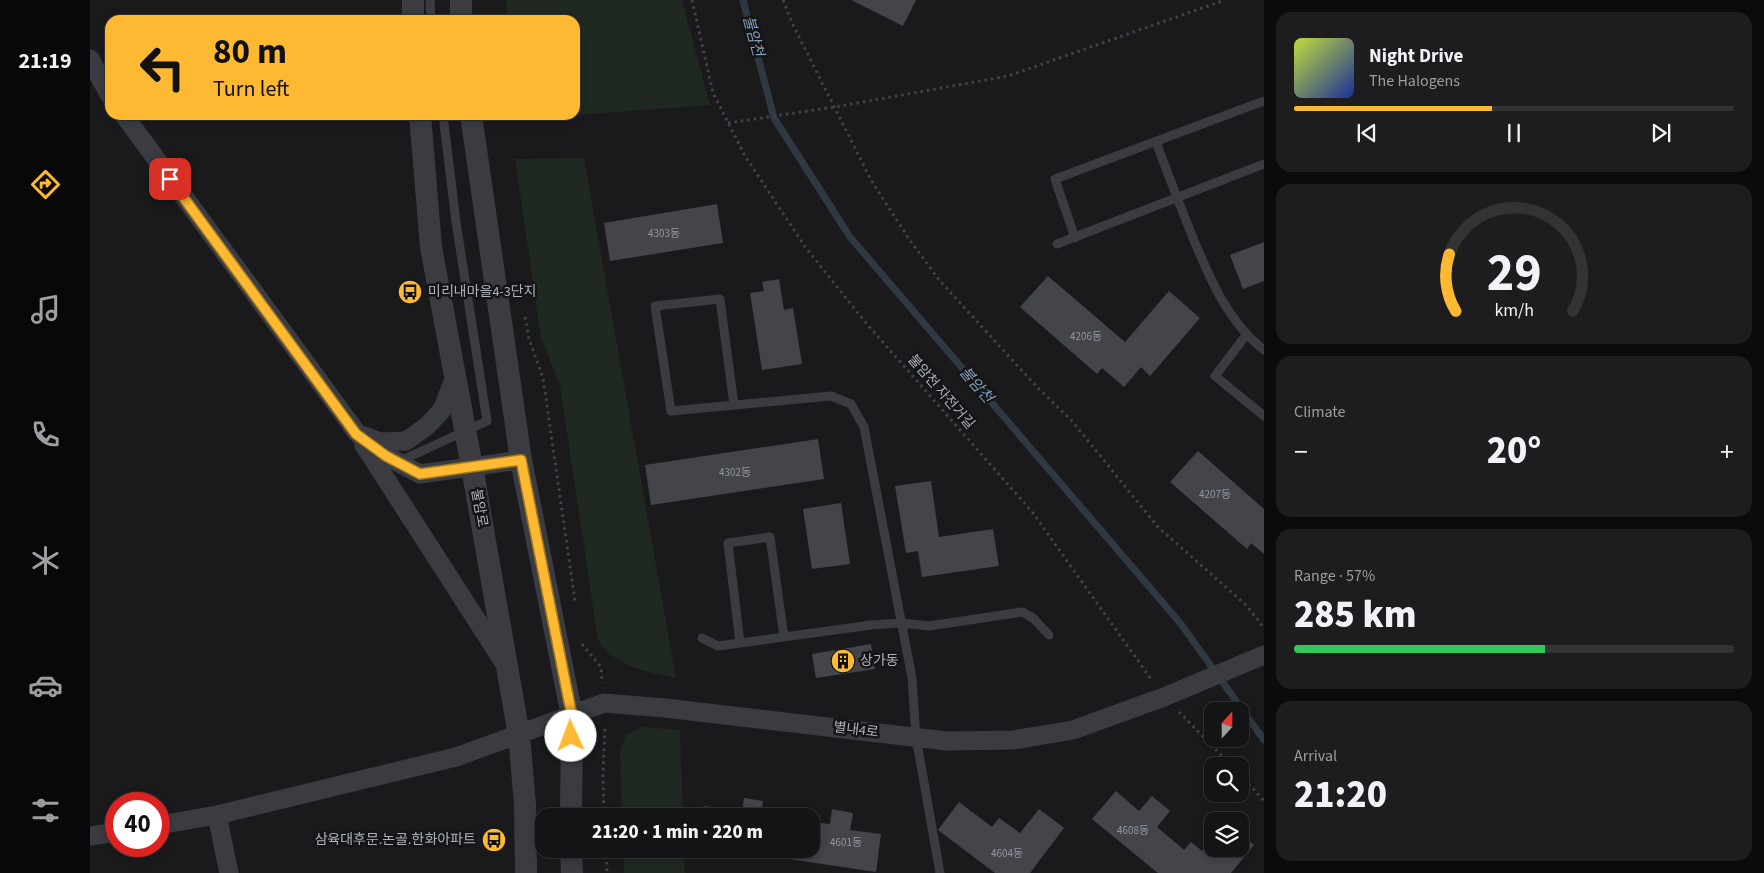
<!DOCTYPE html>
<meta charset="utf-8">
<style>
:root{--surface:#141416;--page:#1d1d1f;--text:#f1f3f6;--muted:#9d9ea1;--line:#333335;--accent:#fdb931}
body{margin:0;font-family:"Source Sans 3","Noto Sans KR",sans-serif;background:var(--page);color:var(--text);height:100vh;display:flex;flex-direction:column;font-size:19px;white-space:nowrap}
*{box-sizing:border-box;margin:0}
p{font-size:16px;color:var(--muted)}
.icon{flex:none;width:28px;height:28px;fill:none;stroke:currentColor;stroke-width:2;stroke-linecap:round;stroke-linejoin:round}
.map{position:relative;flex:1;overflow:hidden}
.side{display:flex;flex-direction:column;gap:12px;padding:12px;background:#0b0b0c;width:500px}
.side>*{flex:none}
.banner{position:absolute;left:15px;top:15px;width:475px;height:105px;border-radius:15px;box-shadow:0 2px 8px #0003,0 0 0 1px var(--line);background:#fdb931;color:#111;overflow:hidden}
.needle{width:32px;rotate:21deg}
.fabs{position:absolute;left:1114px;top:702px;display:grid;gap:10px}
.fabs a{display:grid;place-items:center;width:45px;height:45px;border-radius:10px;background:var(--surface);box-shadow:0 2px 8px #0003,0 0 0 1px var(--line);font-size:25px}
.speed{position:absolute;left:15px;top:792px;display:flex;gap:10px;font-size:25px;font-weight:700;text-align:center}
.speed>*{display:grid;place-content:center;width:65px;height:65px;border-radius:50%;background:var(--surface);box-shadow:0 2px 8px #0003,0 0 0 1px var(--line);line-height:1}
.speed .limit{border:8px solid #d22;background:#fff;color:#111}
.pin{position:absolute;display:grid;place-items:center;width:42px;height:42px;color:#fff;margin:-21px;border-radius:10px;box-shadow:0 2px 8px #0006}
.me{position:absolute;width:55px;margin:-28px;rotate:358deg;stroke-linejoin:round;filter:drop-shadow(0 0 4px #0008)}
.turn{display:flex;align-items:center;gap:18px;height:105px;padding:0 25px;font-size:22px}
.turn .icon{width:65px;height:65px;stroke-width:2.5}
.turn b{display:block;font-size:35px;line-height:42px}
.big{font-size:38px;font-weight:800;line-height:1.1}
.side .tile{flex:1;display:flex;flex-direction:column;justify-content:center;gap:8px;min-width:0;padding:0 18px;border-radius:15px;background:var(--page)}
.side .dial{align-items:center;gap:0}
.dial svg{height:130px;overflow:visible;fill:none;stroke:var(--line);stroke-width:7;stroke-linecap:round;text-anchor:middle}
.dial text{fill:var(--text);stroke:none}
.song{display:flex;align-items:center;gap:15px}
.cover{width:60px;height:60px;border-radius:8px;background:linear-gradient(135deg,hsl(70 70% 55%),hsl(230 70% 35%))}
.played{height:5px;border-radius:2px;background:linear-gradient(90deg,var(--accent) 45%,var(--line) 45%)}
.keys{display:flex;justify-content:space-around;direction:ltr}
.heat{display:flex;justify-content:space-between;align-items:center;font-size:28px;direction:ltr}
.charge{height:8px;border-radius:4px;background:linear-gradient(90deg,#34c759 57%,var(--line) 0)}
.trip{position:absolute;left:445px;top:808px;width:285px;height:50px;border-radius:15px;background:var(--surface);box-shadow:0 2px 8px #0003,0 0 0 1px var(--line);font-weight:800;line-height:50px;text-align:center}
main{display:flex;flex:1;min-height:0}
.menu{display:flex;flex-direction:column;width:90px;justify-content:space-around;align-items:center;background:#080809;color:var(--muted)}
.menu .icon{width:35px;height:35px}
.menu .current{color:var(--accent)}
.menu b{font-size:22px;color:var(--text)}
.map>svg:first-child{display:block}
.green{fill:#1f2821}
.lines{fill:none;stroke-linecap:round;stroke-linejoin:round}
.stream{stroke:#2f3942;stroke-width:7}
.building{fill:#44454a}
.path{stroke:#414349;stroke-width:3;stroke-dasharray:2.5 4;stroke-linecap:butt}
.service{stroke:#3b3c42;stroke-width:9}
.minor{stroke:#3b3c42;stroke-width:19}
.tertiary{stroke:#3b3c42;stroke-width:22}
.route-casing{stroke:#a47820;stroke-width:12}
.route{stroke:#fdb931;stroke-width:9}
.labels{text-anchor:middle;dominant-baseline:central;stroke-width:5;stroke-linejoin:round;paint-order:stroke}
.number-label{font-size:11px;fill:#9296a0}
.poi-label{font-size:14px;fill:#acb1bd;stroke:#151518;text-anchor:start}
.street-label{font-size:14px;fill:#acb1bd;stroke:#151518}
.water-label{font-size:15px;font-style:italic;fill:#819fb9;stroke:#151518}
</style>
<main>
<nav class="menu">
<b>21:19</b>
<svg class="icon current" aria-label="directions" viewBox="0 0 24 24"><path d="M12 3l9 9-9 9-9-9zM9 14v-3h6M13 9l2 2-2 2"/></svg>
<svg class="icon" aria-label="music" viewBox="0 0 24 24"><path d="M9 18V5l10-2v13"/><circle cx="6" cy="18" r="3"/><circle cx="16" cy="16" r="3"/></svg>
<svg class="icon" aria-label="phone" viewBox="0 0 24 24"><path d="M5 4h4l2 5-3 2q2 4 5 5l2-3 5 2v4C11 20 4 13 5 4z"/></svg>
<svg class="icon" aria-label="climate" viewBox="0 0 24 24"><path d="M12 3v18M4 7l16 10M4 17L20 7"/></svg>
<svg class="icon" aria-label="car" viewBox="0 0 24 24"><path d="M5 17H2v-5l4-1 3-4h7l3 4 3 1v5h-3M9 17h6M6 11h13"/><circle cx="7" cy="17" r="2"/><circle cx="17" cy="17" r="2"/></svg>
<svg class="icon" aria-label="filters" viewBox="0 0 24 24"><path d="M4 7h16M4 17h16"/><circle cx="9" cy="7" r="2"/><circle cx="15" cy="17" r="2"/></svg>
</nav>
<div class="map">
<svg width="1174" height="873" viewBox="0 0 1174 873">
<rect width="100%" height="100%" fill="#1a1a1d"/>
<path class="green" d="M 416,0 L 592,0 L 620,105 L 485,115 L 485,20 L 417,20 Z
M 419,115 L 480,115 L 419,120 Z
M 494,158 L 586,678 C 555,671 527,668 508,640 L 470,386 L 451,337 L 425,159 Z
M 551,727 L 590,730 L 593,816 L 532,816 L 530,751 L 536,735 Z
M 533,849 L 594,849 L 595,873 L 534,873 Z"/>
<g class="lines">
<path class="stream" d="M 653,0 L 684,118 L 760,237 L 1091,624 L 1174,740"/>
</g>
<path class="building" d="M 761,0 L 826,0 L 813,26 Z
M 627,204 L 633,243 L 520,261 L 514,223 Z
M 1174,242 L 1174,281 L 1153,289 L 1140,255 Z
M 958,276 L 1035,342 L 1079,291 L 1110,318 L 1060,376 L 1051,367 L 1034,387 L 1012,368 L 1007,374 L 930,307 Z
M 689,279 L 694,310 L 703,308 L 712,364 L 672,370 L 660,293 L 674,291 L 672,282 Z
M 728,439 L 734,479 L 561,505 L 555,465 Z
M 1108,451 L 1174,509 L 1174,554 L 1161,543 L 1157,549 L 1080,482 Z
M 841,481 L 849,537 L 903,529 L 909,566 L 832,577 L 828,551 L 816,553 L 805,486 Z
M 751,503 L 760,564 L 722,569 L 713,509 Z
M 781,644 L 785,669 L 726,678 L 722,654 Z
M 1026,791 L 1049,811 L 1062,796 L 1080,811 L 1067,827 L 1094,850 L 1101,842 L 1112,851 L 1122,838 L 1122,849 L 1150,849 L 1150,833 L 1164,845 L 1141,873 L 1068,873 L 1002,819 Z
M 654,798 L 673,801 L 671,814 L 676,816 L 612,816 L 614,806 L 652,812 Z
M 869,802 L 902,827 L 909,818 L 930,833 L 949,809 L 974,828 L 940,873 L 905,873 L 848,830 Z
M 742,809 L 763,813 L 760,830 L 791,834 L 786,872 L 638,850 L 721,849 L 721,822 L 740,824 Z"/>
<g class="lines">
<path class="path" d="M 602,0 L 623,93 L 655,156 L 716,248 L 776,323 L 943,513 L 1061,679
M 693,0 L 702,23 L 781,180 L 819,239 L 850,281 L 946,386 L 982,421 L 1068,527 L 1157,606 L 1174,628
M 638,123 L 745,107 L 918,76 L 1135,0
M 435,317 L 439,339 L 453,378 L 485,601
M 492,644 L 511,667 L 512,683
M 1089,712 L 1142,766
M 1150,774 L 1174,801
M 514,816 L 513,775 L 515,725
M 516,849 L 517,873"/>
<path class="service" d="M 340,0 L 341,20
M 1066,142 C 1078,174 1090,206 1103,238 C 1120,279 1138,322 1174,350
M 985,238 L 965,179 L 1174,101
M 967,244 L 1174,164
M 1157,334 L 1125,376 L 1174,416
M 644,405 L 630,299 L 565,306 L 581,411 L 741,396 L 761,404 L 774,427 L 822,678 L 826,737 L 850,873
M 308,462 L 397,421 L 366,222 L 353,115
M 612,638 L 628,646 L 781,625 L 811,623 L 839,626 L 932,612 L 943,618 L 959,635
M 650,643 L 638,543 L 680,537 L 694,637"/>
<path class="minor" d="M 0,59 L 20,96
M 34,115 L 267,433 L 296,456 L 330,474 L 431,460
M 275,436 L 290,442 L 316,441 L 337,426 L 352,410 L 365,377
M 274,445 L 415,664
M 127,815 L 139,873
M 69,825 L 127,815 L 366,757 L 514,703 L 575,708 L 857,741 L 923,740 L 983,730 L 1074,697 L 1174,655
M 0,836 L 26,832"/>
<path class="tertiary" d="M 323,0 L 323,20
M 371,0 L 371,20
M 330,115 L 341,247 L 382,467 L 429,735 L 435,805 L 436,873
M 381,115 L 431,460 L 482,716 L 481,816
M 481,849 L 482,873"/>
</g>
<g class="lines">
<g class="route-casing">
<path id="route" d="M 80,179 L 266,434 L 296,456 L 330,474 L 431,460 L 482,716 L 481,736"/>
</g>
<use href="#route" class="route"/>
</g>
<defs>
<g id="bus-disc" transform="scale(1.25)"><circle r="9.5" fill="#fdb931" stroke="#151518"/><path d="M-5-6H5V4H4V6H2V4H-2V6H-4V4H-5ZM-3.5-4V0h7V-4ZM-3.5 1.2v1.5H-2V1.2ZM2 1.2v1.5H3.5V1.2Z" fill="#111"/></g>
<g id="building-disc" transform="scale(1.25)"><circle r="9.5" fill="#fdb931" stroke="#151518"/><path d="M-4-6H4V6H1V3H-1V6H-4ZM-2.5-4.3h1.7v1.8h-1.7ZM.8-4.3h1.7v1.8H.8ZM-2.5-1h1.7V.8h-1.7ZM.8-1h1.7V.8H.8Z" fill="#111"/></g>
</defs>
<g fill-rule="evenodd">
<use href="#bus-disc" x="320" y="292"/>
<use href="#building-disc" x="753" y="661"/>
<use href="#bus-disc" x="404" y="840"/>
</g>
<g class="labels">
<g class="number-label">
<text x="574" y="233">4303동</text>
<text x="996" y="336">4206동</text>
<text x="645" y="472">4302동</text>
<text x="1125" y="494">4207동</text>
<text x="1043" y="830">4608동</text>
<text x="756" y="842">4601동</text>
<text x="917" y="853">4604동</text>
</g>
<g class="poi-label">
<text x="338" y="292">미리내마을4-3단지</text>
<text x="770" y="661">상가동</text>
<text x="386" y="840" text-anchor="end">삼육대후문.논골.한화아파트</text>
</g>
<g class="street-label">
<text transform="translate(851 392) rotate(49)">불암천 자전거길</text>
<text transform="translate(389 508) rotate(80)">불암로</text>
<text transform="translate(766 730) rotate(7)">별내4로</text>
</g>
<g class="water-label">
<text transform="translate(663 36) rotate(75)">불암천</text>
<text transform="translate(886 385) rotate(49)">불암천</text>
</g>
</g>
</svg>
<div class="fabs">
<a><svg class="needle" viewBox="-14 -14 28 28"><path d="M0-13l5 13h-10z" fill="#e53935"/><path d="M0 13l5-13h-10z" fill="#9d9ea1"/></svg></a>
<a><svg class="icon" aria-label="search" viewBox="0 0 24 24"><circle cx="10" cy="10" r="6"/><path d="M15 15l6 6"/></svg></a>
<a><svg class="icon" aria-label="layers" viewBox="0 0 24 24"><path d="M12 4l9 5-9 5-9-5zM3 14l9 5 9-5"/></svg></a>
</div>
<div class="speed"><div class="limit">40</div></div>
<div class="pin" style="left:80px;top:179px;background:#d93025"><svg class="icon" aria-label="arrive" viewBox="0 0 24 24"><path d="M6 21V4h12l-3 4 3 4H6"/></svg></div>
<svg class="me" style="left:481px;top:736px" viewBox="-20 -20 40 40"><circle r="19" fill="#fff"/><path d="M0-13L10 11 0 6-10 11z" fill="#fdb931"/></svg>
<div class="trip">21:20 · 1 min · 220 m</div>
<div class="banner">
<div class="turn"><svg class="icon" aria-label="left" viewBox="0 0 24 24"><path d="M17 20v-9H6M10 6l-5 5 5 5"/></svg><div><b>80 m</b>Turn left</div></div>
</div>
</div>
<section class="side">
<div class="tile">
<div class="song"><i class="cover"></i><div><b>Night Drive</b><p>The Halogens</p></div></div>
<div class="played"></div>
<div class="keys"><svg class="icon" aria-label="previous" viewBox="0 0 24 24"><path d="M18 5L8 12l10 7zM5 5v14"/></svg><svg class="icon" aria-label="pause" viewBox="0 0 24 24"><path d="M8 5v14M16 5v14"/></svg><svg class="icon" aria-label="next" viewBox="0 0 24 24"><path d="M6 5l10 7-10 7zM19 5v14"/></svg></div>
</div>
<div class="tile dial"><svg viewBox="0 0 100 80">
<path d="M14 69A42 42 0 1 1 86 69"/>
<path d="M14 69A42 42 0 0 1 10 34" stroke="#fdb931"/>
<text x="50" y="56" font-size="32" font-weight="700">29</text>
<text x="50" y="72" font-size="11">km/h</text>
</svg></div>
<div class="tile"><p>Climate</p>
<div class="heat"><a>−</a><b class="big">20°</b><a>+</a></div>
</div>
<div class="tile"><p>Range · 57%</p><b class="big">285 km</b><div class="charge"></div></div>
<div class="tile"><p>Arrival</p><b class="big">21:20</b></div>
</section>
</main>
